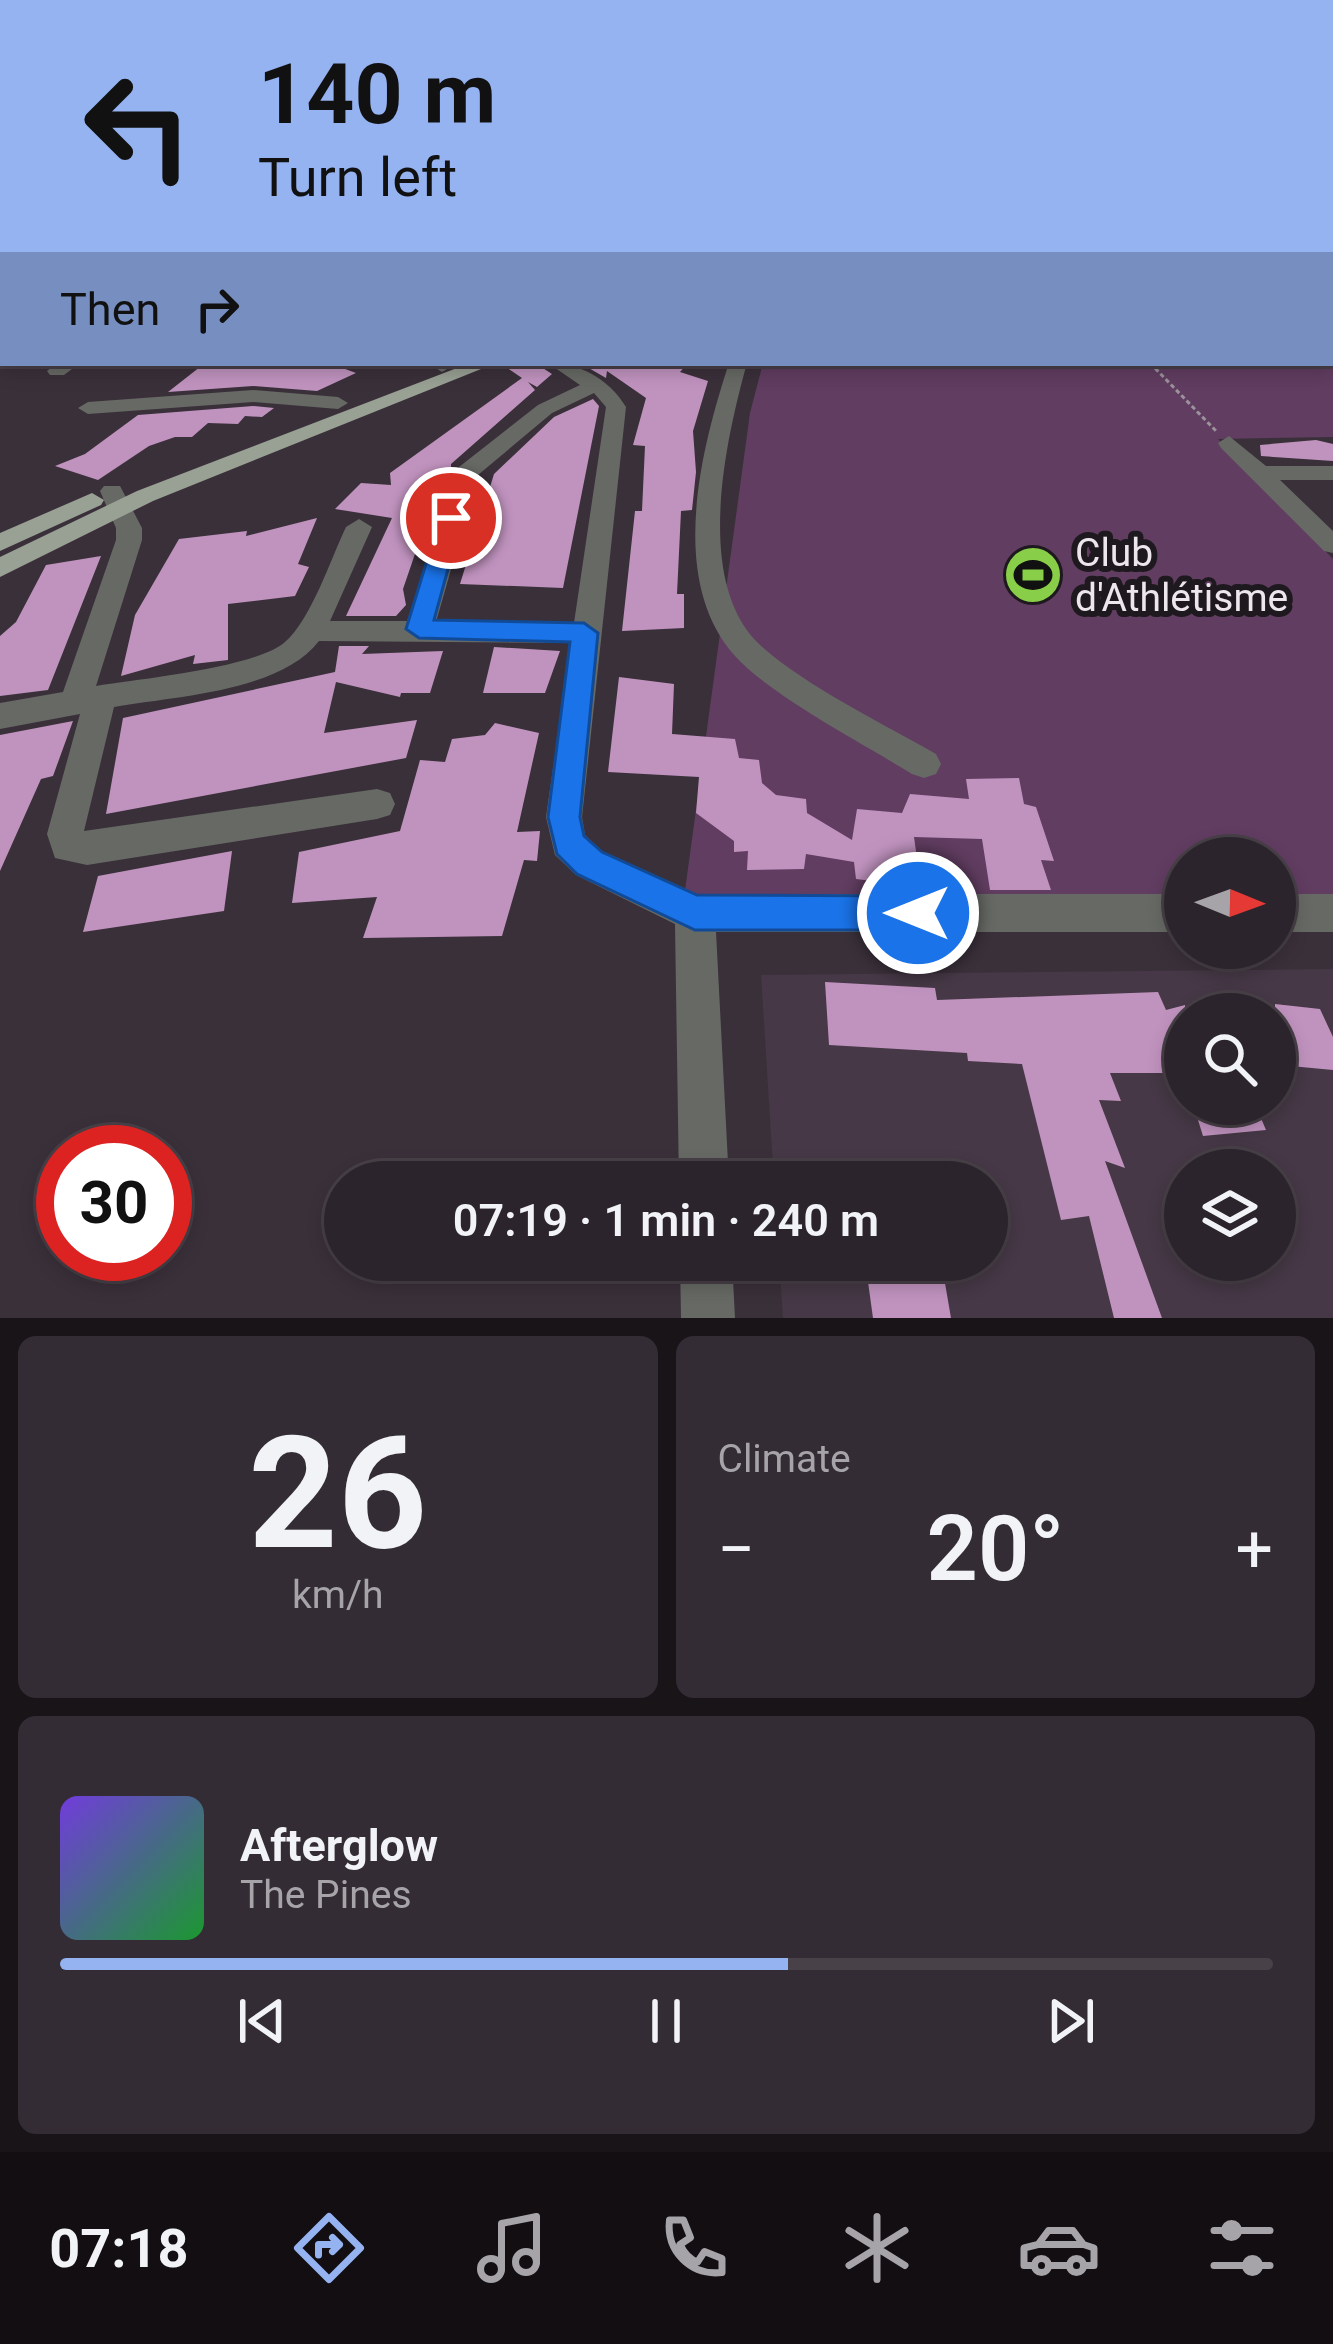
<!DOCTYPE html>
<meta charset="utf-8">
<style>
:root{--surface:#2c242c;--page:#342c34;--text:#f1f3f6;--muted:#a6a4a9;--line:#484148;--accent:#95b2f1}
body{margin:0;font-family:Roboto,sans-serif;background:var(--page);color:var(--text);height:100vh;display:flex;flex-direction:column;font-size:45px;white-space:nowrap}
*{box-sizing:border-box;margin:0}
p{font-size:39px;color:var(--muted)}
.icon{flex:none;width:66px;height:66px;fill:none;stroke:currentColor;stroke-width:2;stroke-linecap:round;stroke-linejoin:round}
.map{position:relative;height:1318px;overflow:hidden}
.sheet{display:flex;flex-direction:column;gap:18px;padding:18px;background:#181418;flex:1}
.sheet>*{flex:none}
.hud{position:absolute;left:0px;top:0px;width:1335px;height:366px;box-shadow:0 6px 18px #0003,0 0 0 3px var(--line);background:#95b2f1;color:#111;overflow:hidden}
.needle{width:78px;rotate:91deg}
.tools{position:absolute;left:1164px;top:837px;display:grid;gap:24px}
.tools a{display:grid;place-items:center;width:132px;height:132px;border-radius:50%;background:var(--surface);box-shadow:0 6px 18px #0003,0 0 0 3px var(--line);font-size:60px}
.speed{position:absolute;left:36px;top:1125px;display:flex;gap:24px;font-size:60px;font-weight:700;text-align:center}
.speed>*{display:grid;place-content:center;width:156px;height:156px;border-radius:50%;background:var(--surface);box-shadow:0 6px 18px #0003,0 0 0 3px var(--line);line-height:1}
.speed .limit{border:18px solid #d22;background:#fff;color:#111}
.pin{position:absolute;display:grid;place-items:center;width:102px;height:102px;color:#fff;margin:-51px;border:6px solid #fff;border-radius:50%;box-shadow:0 3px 12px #0007}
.me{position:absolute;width:132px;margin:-66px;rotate:270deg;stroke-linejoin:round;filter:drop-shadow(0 0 9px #0008)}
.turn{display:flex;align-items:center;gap:42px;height:252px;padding:0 60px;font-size:54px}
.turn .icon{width:156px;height:156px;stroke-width:2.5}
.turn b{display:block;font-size:84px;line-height:102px}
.then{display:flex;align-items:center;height:114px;padding:0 60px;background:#0003;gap:24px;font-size:45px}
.big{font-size:90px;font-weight:600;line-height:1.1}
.sheet .widget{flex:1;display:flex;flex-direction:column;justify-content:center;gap:18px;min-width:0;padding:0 42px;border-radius:18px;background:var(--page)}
.sheet .dial{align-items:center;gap:0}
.dial b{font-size:156px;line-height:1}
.song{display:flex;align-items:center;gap:36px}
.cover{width:144px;height:144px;border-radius:18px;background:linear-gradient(135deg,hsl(260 70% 55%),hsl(130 70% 35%))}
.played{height:12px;border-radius:6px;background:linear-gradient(90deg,var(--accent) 60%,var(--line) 60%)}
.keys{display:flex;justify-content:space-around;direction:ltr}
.heat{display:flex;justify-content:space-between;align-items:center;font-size:66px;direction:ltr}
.sheet .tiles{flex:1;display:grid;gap:18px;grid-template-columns:1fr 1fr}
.widget:last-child{grid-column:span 2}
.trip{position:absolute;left:324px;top:1161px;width:684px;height:120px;border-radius:60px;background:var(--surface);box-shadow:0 6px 18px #0003,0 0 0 3px var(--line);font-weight:600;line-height:120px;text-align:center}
.tabs{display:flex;height:192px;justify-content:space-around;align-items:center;background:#120e12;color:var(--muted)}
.tabs .icon{width:84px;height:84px}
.tabs .current{color:var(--accent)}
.tabs b{font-size:54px;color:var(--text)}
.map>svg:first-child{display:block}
.built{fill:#463846;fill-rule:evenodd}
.green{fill:#613d61}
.building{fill:#c093bf}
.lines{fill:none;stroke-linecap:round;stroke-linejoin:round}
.path{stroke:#9b929b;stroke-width:3;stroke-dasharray:4.5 3;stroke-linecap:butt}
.minor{fill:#676a64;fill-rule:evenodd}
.major{fill:#99a094;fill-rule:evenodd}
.route{fill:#1a73e8;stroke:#114b97;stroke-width:3}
.labels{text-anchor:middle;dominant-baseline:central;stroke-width:12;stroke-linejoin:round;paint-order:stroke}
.poi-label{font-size:39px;fill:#ede6ed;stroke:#1e191e;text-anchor:start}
</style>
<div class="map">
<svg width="1333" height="1318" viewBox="0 0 1333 1318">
<rect width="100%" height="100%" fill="#3a303a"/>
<path class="built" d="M 1333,969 L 1333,1318 L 783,1318 L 779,1260 L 987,1260 L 987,1182 L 774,1182 L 761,975 ZM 1185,1014 L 1275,1014 L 1275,1104 L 1185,1104 ZM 1185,1170 L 1275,1170 L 1275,1260 L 1185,1260 Z"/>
<path class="green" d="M 1333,174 L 1333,437 L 1218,439 L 1333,559 L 1333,902 L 1275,902 L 1275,858 L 1185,858 L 1185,901 L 684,898 L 750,413 L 763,363 L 1332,363 Z"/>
<path class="building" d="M 205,363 L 329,363 L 356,373 L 317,391 L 253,386 L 168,392 Z
M 500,363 L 535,363 L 552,374 L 537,387 L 528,382 L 535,390 L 451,464 L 451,476 L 442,475 L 403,589 L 406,605 L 396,616 L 346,616 L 392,518 L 335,509 L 361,483 L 391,485 L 390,473 L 522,378 Z
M 595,363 L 688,363 L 680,372 L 708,381 L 693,431 L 696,472 L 692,510 L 681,511 L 677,594 L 684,594 L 684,628 L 622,631 L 635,511 L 642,511 L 645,446 L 633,445 L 646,398 L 607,371 L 606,378 L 587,367 Z
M 593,399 L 599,406 L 563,588 L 460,584 L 494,474 L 554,417 Z
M 253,406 L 274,408 L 262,417 L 245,416 L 238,424 L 208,423 L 192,437 L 175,437 L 149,446 L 98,480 L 55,466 L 85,454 L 138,415 Z
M 1316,440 L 1333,444 L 1333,461 L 1261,456 L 1260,445 Z
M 317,518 L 298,564 L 309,567 L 295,596 L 228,604 L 228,660 L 193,664 L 195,655 L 121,676 L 135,615 L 179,539 L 247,531 L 246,536 Z
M 101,556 L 48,690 L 0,696 L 0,636 L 16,622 L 46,565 Z
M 339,646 L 369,646 L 362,654 L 443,651 L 430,693 L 401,693 L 400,697 L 336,682 L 324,733 L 417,720 L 406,758 L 106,814 L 123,718 L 335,672 Z
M 494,647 L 560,651 L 545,693 L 483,693 Z
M 619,677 L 674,684 L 672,734 L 735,739 L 739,758 L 759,760 L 762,783 L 776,795 L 806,799 L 807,813 L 852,840 L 857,809 L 902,813 L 910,794 L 969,799 L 966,779 L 1019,778 L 1024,804 L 1036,807 L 1054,861 L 1041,860 L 1051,890 L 990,890 L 982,839 L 914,837 L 921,887 L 856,879 L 854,862 L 806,854 L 804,869 L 747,870 L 748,851 L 734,852 L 734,841 L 696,813 L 699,777 L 608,772 Z
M 73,721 L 53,776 L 41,779 L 0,871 L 0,735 Z
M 495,723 L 539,733 L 517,832 L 540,831 L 537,861 L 524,860 L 502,936 L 363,938 L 377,897 L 292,903 L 299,852 L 400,831 L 420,760 L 445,762 L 452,739 L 485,735 Z
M 232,851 L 224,911 L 83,932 L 98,876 Z
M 825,982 L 935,988 L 937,1000 L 1158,992 L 1166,1010 L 1185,1005 L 1185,1073 L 1110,1073 L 1121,1101 L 1099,1100 L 1125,1168 L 1105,1161 L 1162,1318 L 1114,1318 L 1089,1216 L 1061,1220 L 1022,1064 L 968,1061 L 967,1053 L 829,1045 Z
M 1275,1004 L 1320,1009 L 1333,1037 L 1333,1070 L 1280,1065 L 1275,1054 Z
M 1193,1104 L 1255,1104 L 1266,1130 L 1203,1136 Z
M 865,1260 L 941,1260 L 951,1318 L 873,1318 Z"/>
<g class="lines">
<path class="path" d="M 1150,363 L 1217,432"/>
<path class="minor" d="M 3,176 L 3,184 L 0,185 L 0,177 Z
M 0,244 L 3,244 L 3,252 L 0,252 Z
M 1333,274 L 1333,285 L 1332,285 L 1332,275 Z
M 3,297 L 3,308 L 0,309 L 0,298 Z
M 57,363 L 80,363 L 64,375 L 50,375 L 47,371 Z
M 428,363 L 449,363 L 452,366 L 442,372 Z
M 548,363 C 580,363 609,379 626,407 L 582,817 L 585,835 L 602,851 L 697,894 L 1185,894 L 1185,932 L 716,932 L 729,1182 L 679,1182 L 675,924 L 576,875 L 555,855 L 546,817 L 571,643 L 319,641 C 280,692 175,696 114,707 L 84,831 L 377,789 L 390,793 L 395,804 L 390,815 L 377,819 L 87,865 L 55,858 L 47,834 L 80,714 L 0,729 L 0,703 L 63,692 L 116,540 L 116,528 L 100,491 L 104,486 L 120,486 L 142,528 L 142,540 L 96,686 C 139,679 255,668 285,642 C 311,620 331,558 346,527 L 359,519 L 372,527 L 330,621 L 407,621 L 459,467 L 538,405 L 580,385 ZM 594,393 L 606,407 L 574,623 L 436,622 L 478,475 L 552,413 Z
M 729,363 L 747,363 C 726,439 695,575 755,640 C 792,679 887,726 936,754 L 941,764 L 936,774 L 924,778 L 912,774 C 864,744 771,696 735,656 C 667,580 701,449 729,363 Z
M 253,390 L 338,397 L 348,403 L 338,409 L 253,402 L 88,414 L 78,408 L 88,402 Z
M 1229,436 L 1266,466 L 1333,466 L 1333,480 L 1280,480 L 1333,531 L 1333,553 L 1324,551 L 1221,448 L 1218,443 Z
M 1275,894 L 1333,894 L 1333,932 L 1275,932 Z
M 680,1260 L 732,1260 L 735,1318 L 681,1318 Z"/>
<path class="major" d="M 470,363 L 496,363 L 153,501 L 0,577 L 0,557 L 137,491 Z
M 92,493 L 104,500 L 101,505 L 0,551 L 0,533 Z"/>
</g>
<linearGradient id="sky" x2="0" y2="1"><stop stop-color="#201a20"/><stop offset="0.45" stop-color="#4f4e60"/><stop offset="1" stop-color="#4f4e60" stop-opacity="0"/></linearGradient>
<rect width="1333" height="339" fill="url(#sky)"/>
<path class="route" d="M 451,512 L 462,518 L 434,620 L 584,623 L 598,633 L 580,817 L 584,836 L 602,852 L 697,895 L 918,896 L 930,901 L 936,913 L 930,925 L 918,930 L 695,930 L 577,874 L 557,854 L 548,817 L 570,642 L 419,638 L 406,629 L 440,518 Z"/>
<defs>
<g id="stadium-disc" transform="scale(3)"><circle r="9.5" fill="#89ce48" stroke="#1e191e"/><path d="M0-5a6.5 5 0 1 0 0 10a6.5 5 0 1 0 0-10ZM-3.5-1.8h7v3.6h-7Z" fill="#111"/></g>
</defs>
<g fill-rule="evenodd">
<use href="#stadium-disc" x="1033" y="575"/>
</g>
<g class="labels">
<g class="poi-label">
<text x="1075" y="553">Club<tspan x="1075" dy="45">d'Athlétisme</tspan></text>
</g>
</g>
</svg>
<div class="tools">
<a><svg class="needle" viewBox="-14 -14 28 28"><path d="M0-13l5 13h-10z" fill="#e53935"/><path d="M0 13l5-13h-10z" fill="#a6a4a9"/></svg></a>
<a><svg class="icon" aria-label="search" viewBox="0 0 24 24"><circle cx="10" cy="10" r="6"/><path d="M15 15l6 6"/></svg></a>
<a><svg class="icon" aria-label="layers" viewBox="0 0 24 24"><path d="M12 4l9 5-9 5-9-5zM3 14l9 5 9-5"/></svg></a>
</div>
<div class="speed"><div class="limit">30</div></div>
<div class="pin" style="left:451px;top:518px;background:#d93025"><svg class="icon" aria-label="arrive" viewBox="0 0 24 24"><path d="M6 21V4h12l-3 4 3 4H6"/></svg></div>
<svg class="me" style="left:918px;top:913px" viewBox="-20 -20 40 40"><circle r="17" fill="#1a73e8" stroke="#fff" stroke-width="3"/><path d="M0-11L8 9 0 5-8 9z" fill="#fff"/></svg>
<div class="trip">07:19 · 1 min · 240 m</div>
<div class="hud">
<div class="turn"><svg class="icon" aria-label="left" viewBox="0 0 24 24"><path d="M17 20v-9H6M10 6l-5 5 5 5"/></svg><div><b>140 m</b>Turn left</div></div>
<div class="then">Then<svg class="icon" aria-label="right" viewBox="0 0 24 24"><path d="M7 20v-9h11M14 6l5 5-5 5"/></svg></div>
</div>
</div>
<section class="sheet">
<div class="tiles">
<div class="widget dial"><b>26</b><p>km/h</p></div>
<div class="widget"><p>Climate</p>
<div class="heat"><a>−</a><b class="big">20°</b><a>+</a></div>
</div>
<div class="widget">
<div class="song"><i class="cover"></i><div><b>Afterglow</b><p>The Pines</p></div></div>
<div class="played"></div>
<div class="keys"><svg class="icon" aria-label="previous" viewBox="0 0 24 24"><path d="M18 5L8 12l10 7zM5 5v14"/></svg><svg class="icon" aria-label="pause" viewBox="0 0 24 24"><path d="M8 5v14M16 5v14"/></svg><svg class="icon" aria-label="next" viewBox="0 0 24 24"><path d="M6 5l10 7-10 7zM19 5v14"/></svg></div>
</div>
</div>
</section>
<nav class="tabs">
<b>07:18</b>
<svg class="icon current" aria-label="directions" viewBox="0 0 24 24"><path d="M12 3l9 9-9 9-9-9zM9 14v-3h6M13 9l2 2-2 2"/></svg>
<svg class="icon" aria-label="music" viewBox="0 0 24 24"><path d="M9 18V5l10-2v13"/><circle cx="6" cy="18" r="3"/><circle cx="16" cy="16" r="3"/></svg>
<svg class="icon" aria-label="phone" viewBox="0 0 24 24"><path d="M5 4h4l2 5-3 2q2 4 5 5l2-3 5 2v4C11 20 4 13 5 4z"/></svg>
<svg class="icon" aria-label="climate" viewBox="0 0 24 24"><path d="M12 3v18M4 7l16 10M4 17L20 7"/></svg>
<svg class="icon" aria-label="car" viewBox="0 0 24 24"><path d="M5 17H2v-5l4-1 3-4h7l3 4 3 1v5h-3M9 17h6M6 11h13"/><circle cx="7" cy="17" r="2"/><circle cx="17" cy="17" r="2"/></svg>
<svg class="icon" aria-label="filters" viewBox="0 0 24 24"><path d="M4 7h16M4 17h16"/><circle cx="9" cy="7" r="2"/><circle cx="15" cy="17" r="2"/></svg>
</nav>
